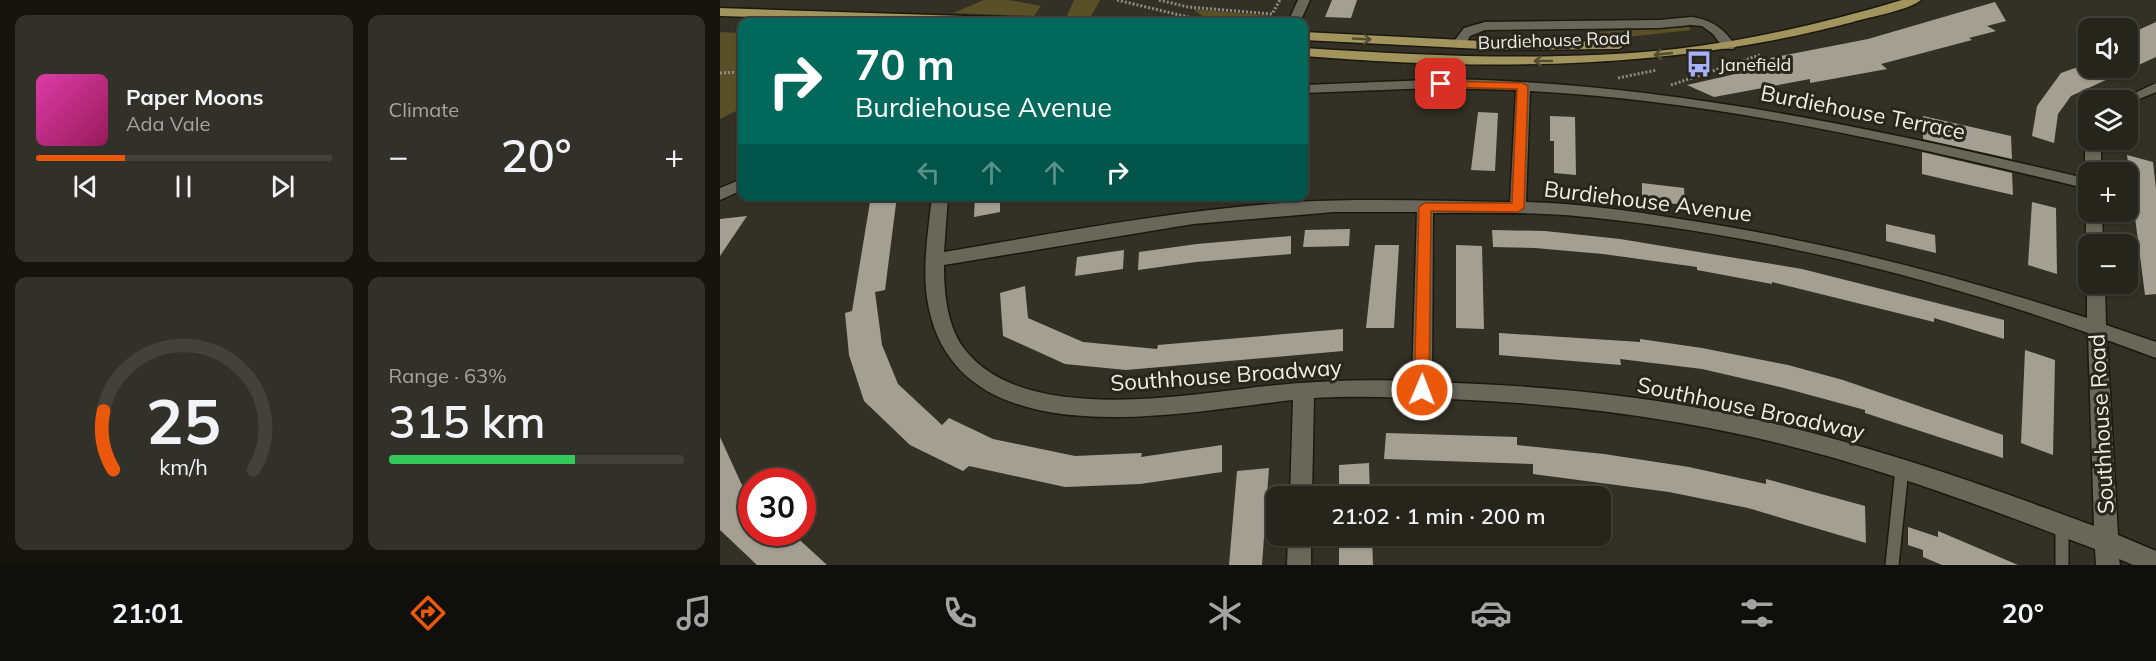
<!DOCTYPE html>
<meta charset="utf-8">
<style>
:root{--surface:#26251c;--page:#323129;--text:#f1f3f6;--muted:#a4a5a3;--line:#42423b;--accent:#ea580c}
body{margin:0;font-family:Mulish,sans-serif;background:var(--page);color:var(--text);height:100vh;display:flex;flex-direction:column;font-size:22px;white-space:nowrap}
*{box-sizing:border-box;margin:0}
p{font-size:20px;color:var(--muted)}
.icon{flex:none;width:33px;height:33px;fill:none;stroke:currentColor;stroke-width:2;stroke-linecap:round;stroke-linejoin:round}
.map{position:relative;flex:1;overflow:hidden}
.details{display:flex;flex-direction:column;gap:15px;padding:15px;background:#15140f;width:720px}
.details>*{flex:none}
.hud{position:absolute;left:18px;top:18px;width:570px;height:183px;border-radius:12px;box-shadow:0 2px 4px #0004,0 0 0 2px var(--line);background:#00695c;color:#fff;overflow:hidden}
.buttons{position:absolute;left:1358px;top:18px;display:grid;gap:12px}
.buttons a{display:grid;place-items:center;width:60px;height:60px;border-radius:12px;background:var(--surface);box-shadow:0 2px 4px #0004,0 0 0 2px var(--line);font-size:30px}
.speed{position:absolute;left:18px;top:468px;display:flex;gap:12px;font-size:30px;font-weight:700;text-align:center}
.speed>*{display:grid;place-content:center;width:78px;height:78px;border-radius:50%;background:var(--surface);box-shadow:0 2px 4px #0004,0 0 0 2px var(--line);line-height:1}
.speed .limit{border:9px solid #d22;background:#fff;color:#111}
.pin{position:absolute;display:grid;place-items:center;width:51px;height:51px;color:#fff;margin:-26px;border-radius:12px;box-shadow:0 3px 9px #0006}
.me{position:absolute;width:66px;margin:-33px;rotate:1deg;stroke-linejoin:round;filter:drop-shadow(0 0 4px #0008)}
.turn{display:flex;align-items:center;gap:21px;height:126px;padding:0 18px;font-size:27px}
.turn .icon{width:78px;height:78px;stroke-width:2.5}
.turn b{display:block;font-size:42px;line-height:51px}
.lanes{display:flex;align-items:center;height:57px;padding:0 18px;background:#0003;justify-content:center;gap:30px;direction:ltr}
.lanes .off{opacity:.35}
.big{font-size:45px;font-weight:600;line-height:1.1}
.details .widget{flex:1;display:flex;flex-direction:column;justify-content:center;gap:9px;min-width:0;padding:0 21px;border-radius:12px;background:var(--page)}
.details .dial{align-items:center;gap:0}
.dial svg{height:156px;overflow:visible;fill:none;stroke:var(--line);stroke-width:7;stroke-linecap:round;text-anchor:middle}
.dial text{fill:var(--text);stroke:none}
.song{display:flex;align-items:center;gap:18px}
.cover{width:72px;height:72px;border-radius:9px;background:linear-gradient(135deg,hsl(320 70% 55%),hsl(330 70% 35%))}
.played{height:6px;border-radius:3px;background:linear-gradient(90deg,var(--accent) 30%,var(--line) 30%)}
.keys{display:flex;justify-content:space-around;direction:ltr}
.heat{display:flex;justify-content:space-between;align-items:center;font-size:33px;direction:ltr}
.charge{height:9px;border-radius:4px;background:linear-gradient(90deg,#34c759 63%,var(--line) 0)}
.details .tiles{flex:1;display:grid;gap:15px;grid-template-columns:repeat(2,1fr)}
.trip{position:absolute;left:546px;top:486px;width:345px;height:60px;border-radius:12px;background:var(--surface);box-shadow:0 2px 4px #0004,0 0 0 2px var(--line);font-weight:600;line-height:60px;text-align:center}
.menu{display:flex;height:96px;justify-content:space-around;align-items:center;background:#0f0f0b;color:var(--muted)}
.menu .icon{width:42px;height:42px}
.menu .active{color:var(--accent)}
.menu b{font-size:27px;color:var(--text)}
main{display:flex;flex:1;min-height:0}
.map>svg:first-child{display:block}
.green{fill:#595027}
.building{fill:#a3a093}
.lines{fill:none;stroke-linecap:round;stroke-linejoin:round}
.lane-casing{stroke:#1b180e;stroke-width:16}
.street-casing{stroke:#1b180e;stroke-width:3}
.primary-casing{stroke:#1b180e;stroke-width:3}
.path{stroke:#8f8d83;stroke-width:3;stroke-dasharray:2 2;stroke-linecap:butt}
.lane{stroke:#69665a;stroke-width:13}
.street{fill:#69665a;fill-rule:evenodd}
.primary{fill:#a1945c;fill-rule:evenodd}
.oneway{stroke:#534d32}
.route{fill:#ea580c;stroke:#983908;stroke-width:1.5}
.labels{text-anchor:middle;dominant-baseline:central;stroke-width:6;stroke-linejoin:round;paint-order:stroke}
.far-street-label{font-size:18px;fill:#efede6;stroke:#29271c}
.far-poi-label{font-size:18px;fill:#efede6;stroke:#29271c;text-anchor:start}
.street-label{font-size:22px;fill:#efede6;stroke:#29271c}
</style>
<main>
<section class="details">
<div class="tiles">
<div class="widget">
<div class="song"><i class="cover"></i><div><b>Paper Moons</b><p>Ada Vale</p></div></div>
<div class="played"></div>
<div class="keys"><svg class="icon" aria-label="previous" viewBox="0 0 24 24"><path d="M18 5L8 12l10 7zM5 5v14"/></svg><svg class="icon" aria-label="pause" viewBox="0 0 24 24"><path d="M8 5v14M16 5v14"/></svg><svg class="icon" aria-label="next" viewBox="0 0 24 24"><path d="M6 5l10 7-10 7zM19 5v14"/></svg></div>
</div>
<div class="widget"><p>Climate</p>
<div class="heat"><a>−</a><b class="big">20°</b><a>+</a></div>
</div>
<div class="widget dial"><svg viewBox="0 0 100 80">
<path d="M14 69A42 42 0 1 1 86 69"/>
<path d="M14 69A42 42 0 0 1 9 39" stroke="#ea580c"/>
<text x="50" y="56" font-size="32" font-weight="700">25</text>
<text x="50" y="72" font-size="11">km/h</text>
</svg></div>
<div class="widget"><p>Range · 63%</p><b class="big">315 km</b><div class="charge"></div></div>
</div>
</section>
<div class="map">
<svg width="1436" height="565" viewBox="0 0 1436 565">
<rect width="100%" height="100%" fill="#333125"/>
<path class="green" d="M 264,0 L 289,0 L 321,6 L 314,16 L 233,13 Z
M 354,0 L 380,0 L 370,18 L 346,18 Z
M 473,9 L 552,16 L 549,22 C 523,23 493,28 473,9 Z
M 969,27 L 971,30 L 907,37 L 870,35 L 875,32 Z
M 0,32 L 22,33 L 22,108 L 0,119 Z"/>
<path class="building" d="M 612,0 L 637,0 L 631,18 L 605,17 Z
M 1275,2 L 1286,21 L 1267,26 L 1276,31 L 1249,38 L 1252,40 L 1161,64 L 1167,69 L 1090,83 L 1090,79 L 994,97 L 967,85 L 1033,70 L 1029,67 L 1053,62 L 1050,58 L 1148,39 Z
M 1436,22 L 1436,57 L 1351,96 L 1338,114 L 1334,143 L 1312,136 L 1317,106 L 1341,73 L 1355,68 L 1407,68 L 1407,35 Z
M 758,112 L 778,113 L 775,171 L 751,170 Z
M 830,116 L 855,117 L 856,175 L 834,173 L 834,141 L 830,141 Z
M 1203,116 L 1291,136 L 1292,159 L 1203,139 Z
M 1202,152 L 1292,173 L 1293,195 L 1202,174 Z
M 1407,155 L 1433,162 L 1436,189 L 1436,294 L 1425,295 Z
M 922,183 L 964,188 L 965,205 L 922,200 Z
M 151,196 L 177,196 L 165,290 L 155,292 L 162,345 L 178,384 L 222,425 L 229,418 L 273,439 L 355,456 L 422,453 L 421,457 L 502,445 L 502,472 L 420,484 L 345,487 L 249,466 L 243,471 L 190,445 L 144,401 L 129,355 L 125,313 L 132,311 Z
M 255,196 L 280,196 L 280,212 L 254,217 Z
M 1312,202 L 1336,208 L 1337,274 L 1308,265 Z
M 27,216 L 0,256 L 0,219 Z
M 1166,224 L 1215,235 L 1216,253 L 1166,241 Z
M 630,229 L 629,246 L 583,247 L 585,230 Z
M 772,230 L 825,231 L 900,239 L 1082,269 L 1284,320 L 1284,339 L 1214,318 L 1214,322 L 1052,282 L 1052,284 L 977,270 L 977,267 L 883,254 L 815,248 L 773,247 Z
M 571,236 L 571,254 L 476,262 L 418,270 L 419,252 L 477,244 Z
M 655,245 L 679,245 L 674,328 L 646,328 Z
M 736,245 L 762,246 L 764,329 L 736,328 Z
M 404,250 L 403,269 L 355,276 L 357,257 Z
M 305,286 L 308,318 L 363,342 L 437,349 L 438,345 L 623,329 L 623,351 L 406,370 L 345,364 L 283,336 L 280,293 Z
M 779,333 L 920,342 L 920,339 L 982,348 L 1068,365 L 1123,380 L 1283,435 L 1283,458 L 1145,413 L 1145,410 L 1064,388 L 982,369 L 900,359 L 901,365 L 779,355 Z
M 1305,350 L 1335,360 L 1333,455 L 1301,443 Z
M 666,433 L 797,437 L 797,445 L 884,454 L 969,467 L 1046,484 L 1046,479 L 1145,506 L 1146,543 L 1028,508 L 949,492 L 813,474 L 813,464 L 664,459 Z
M 0,437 L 32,507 L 32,532 L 71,532 L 107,565 L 37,565 L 0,530 Z
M 649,463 L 650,496 L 619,496 L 619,465 Z
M 549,468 L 542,565 L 509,565 L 517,471 Z
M 1188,527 L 1218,537 L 1218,531 L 1298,565 L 1222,565 L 1203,557 L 1203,550 L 1188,545 Z
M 619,536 L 652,536 L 653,565 L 619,565 Z"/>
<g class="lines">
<g class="lane-casing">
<path id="lane" d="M 1342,525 L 1342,565
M 1172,565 L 1182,469"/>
</g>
<g class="street-casing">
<path id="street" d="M 578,0 L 590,0 L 580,22 L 568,22 Z
M 971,17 C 993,20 1003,28 1016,46 L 1014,49 L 1004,49 L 993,34 L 982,26 L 971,25 L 939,28 L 765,30 L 750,36 L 744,47 L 739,48 L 732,44 L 744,28 L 765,22 L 939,20 Z
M 734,79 C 949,84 1160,129 1368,179 L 1368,189 C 1185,144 999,101 810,91 L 806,202 C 858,203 910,211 960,219 C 1099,240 1234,275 1367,318 L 1367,284 L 1385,284 L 1386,325 L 1436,342 L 1436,358 L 1387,340 L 1398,535 L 1436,551 L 1436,565 L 1413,565 L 1399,559 L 1400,565 L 1376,565 L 1375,549 L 1351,540 C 1241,498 1129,457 1014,433 C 920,413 825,403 730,399 C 685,398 639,395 594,398 L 592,496 L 570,496 L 573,400 C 464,411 242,462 209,309 C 201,272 208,234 212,196 L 228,196 L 224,252 C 340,232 458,210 576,202 C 647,198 719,201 790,202 L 796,90 L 713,88 L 584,93 L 584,85 ZM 614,212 L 697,212 L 692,381 C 643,379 595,381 547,386 C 464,395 306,425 246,351 C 227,328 224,294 224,265 L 473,224 ZM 713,213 C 757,213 801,212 845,215 C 1021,230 1201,273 1368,333 L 1374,526 C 1246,478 1113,432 979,408 C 891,392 801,385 712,382 Z
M 1436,83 L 1436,92 L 1407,104 L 1407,100 L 1400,100 Z
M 1368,137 L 1368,140 L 1381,140 L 1381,172 L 1368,172 L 1368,176 L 1365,172 L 1365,140 Z
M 22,179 L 22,190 L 0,200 L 0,188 Z
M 1368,208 L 1368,212 L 1382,212 L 1383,244 L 1368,244 L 1368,247 L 1366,244 L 1366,212 Z
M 568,536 L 591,536 L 591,565 L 567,565 Z"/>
</g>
<g class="primary-casing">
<path id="primary" d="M 1182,0 L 1201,0 C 1190,10 1149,17 1133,22 C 953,70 768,71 584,56 L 584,48 C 708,56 832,62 956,49 C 1033,40 1108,22 1182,0 Z
M 0,8 L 302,18 L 308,22 L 203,22 L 0,16 Z
M 584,32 L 782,42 L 899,41 L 906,45 L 899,49 L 782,50 L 584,40 Z"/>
</g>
<path class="path" d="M 397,0 L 489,22
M 439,0 L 468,7 L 552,14 L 560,0
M 0,73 L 22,72
M 898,78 L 937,70
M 951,85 L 1040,55"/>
<use href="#lane" class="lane"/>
<use href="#street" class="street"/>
<use href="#primary" class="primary"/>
</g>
<defs><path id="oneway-shaft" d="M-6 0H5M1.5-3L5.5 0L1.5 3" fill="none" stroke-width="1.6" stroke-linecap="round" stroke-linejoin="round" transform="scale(1.5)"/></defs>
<g class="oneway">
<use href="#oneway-shaft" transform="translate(642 39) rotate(3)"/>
<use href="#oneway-shaft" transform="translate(943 54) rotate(174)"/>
<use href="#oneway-shaft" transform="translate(823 61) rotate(180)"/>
</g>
<path class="route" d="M 717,81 L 802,83 L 808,86 L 804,208 L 798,212 L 711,211 L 709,390 L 702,396 L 694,390 L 699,207 L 705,203 L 792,203 L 797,89 L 721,87 L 716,84 Z"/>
<defs>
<g id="bus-bare" transform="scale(2.07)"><path d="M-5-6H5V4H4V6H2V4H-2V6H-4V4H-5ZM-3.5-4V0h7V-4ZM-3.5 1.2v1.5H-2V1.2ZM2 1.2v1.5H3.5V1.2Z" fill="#a7b1fc" stroke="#29271c" stroke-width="2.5" paint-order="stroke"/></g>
</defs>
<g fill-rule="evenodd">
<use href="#bus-bare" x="979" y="64"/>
</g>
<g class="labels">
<g class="far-street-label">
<text transform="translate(834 40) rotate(-2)">Burdiehouse Road</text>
</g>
<g class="far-poi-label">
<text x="999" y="64">Janefield</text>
</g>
<g class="street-label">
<text transform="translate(1143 112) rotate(11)">Burdiehouse Terrace</text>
<text transform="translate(928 201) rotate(7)">Burdiehouse Avenue</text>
<text transform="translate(506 375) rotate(-4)">Southhouse Broadway</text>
<text transform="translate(1031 408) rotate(12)">Southhouse Broadway</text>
<text transform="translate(1381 424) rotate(-93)">Southhouse Road</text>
</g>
</g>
</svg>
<div class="buttons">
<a><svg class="icon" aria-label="sound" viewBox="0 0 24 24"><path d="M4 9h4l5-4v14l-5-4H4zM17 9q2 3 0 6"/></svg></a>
<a><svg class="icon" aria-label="layers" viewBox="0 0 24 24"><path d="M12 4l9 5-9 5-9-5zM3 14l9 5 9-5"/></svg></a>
<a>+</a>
<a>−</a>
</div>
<div class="speed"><div class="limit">30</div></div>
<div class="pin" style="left:721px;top:84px;background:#d93025"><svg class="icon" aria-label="arrive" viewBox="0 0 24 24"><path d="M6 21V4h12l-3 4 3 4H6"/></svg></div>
<svg class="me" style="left:702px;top:390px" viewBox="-20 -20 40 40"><circle r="17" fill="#ea580c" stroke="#fff" stroke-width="3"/><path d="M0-11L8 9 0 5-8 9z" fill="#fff"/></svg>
<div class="trip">21:02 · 1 min · 200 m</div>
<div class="hud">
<div class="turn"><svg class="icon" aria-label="right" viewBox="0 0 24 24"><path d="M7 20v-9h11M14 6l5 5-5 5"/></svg><div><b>70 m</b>Burdiehouse Avenue</div></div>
<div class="lanes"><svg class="icon off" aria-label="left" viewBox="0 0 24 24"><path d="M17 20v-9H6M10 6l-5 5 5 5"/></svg><svg class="icon off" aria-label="ahead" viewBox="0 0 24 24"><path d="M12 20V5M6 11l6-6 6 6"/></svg><svg class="icon off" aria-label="ahead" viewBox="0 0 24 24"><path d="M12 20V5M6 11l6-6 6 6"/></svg><svg class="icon" aria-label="right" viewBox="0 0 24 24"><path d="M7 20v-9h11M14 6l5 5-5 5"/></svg></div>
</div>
</div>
</main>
<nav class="menu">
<b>21:01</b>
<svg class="icon active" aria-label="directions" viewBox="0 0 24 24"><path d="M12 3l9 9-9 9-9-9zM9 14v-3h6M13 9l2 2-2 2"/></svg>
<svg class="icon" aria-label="music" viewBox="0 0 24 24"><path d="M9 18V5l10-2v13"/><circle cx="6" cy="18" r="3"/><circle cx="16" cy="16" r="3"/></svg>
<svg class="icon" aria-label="phone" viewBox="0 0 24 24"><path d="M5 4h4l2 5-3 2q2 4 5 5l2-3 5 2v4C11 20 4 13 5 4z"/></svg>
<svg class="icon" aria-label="climate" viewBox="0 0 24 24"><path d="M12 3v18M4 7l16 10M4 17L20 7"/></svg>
<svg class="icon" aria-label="car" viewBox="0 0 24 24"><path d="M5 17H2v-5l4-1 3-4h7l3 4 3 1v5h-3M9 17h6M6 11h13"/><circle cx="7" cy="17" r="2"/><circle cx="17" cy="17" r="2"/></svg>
<svg class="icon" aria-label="filters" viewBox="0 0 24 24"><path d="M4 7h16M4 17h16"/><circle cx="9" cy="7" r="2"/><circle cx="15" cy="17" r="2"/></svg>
<b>20°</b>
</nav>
